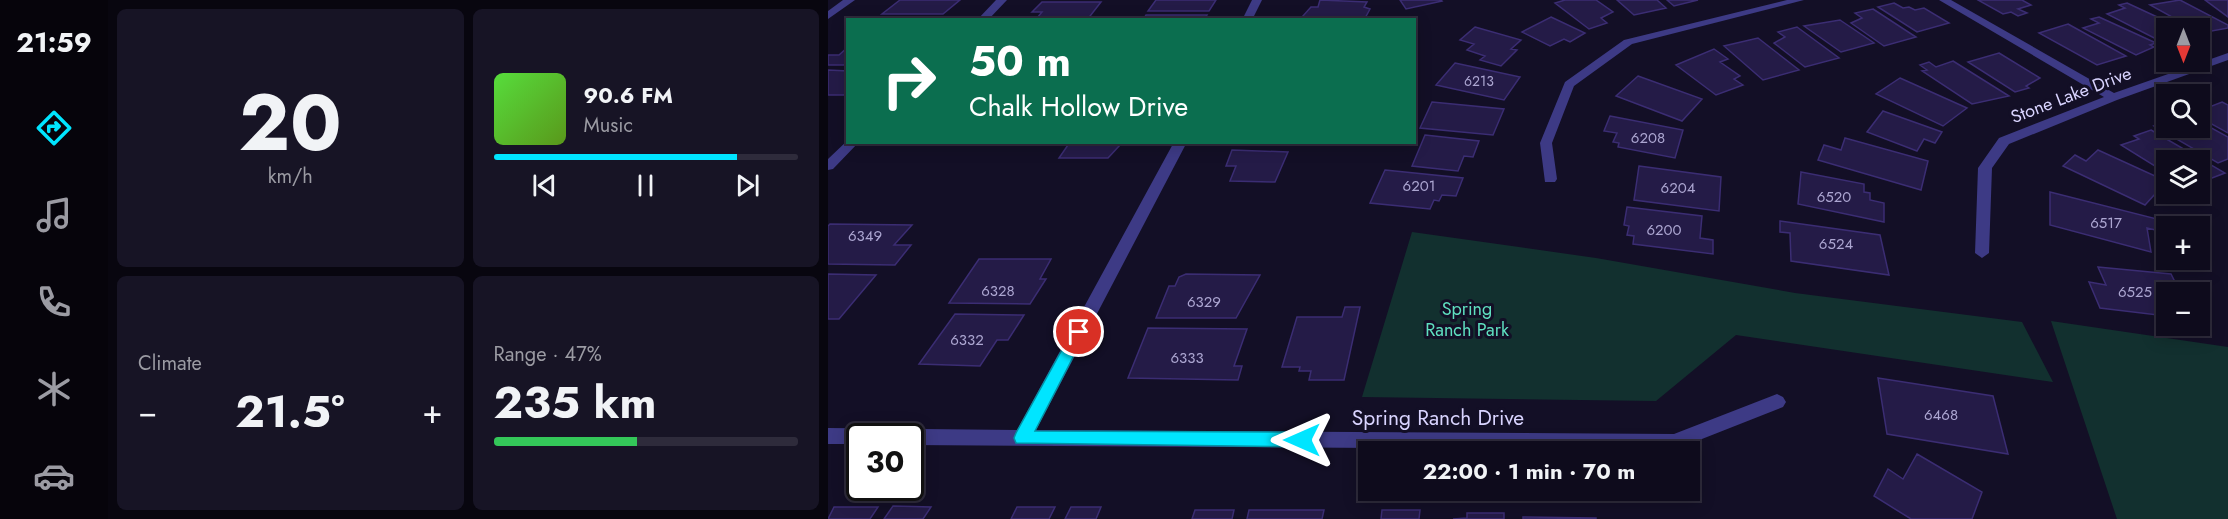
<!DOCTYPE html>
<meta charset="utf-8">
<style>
:root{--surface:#0e0b1c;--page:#171425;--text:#f1f3f6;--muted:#9b9ba3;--line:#2e2b3b;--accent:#00e5ff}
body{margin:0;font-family:Jost,sans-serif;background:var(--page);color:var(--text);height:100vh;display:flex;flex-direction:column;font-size:22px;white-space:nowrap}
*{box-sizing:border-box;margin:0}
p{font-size:20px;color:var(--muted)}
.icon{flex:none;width:33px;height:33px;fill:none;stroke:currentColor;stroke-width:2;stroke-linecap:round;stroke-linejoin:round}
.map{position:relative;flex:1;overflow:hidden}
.sheet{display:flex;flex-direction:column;gap:9px;padding:9px;background:#08060f;width:720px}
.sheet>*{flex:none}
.top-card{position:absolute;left:18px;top:18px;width:570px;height:126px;border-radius:0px;box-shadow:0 3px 15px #0003,0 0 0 2px var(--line);background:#0b6e4f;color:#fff;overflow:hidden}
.needle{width:39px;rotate:180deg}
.fabs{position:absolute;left:1328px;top:18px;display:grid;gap:12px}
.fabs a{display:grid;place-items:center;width:54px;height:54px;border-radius:0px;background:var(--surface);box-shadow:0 3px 15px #0003,0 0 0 2px var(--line);font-size:30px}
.speed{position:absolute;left:18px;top:423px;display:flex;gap:12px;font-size:30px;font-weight:700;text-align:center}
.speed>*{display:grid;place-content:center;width:78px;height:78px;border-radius:50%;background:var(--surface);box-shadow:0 3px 15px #0003,0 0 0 2px var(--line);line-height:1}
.speed .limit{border:3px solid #111;border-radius:9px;background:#fff;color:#111}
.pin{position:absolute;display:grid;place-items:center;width:51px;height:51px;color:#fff;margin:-26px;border:3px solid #fff;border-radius:50%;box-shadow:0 2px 6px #0007}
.me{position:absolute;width:66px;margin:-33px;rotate:270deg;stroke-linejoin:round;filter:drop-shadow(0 0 4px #0008)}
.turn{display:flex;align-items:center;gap:21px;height:126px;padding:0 24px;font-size:27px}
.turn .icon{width:78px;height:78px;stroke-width:2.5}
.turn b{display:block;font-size:42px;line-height:51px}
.big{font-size:45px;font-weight:700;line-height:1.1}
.sheet .widget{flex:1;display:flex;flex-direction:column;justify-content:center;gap:9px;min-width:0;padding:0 21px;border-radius:9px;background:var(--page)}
.sheet .dial{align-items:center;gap:0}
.dial b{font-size:78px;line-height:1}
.song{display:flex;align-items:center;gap:18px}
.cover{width:72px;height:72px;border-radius:9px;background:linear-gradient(135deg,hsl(110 70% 55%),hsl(90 70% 35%))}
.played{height:6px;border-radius:3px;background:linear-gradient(90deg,var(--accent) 80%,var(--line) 80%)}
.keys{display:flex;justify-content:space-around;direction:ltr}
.heat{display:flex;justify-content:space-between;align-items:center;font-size:33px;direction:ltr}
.charge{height:9px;border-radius:4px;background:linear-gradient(90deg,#34c759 47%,var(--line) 0)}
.sheet .tiles{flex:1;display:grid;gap:9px;grid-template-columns:repeat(2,1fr)}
.trip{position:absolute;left:530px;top:441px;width:342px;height:60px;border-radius:0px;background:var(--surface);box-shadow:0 3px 15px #0003,0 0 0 2px var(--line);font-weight:700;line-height:60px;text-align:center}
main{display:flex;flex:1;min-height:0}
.dock{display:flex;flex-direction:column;width:108px;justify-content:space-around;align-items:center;background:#06040b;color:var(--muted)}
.dock .icon{width:42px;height:42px}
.dock .active{color:var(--accent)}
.dock b{font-size:27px;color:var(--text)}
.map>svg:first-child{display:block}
.green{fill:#12302f}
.building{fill:#241b47;stroke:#3b2d73;stroke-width:1.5}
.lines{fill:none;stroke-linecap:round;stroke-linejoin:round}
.minor{fill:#3d3a85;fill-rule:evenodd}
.route{fill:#00e5ff;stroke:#0095a6;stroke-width:1.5}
.labels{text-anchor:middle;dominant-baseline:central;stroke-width:6;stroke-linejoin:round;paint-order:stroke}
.far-number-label{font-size:14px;fill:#aca6d1}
.number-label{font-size:15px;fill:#aca6d1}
.street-label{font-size:18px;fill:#d9d4ff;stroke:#130f26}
.park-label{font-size:18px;fill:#5fe0c0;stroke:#130f26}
.near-street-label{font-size:21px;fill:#d9d4ff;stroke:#130f26}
</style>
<main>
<nav class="dock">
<b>21:59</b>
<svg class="icon active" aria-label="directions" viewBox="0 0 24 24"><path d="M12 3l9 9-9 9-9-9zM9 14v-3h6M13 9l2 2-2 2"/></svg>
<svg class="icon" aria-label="music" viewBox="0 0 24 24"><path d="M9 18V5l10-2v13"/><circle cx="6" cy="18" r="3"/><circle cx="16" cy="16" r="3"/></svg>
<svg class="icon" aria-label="phone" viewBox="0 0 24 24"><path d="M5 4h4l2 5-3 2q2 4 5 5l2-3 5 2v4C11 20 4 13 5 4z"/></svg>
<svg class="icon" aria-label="climate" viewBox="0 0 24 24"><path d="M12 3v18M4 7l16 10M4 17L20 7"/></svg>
<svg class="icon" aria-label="car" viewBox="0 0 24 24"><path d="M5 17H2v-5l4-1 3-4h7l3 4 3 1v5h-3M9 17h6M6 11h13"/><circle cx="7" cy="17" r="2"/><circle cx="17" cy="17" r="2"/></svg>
</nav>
<section class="sheet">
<div class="tiles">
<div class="widget dial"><b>20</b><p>km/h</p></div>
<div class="widget">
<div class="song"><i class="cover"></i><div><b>90.6 FM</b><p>Music</p></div></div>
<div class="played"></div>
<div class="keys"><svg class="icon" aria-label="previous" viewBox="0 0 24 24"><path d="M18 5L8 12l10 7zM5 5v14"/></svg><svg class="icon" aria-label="pause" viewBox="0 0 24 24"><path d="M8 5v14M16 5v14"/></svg><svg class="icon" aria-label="next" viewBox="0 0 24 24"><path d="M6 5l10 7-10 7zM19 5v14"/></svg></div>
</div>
<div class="widget"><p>Climate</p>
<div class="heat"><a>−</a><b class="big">21.5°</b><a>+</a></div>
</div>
<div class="widget"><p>Range · 47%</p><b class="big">235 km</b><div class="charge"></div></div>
</div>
</section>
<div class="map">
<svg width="1400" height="519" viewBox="0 0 1400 519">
<rect width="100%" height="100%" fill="#130f26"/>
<path class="green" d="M 584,232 L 768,258 L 967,293 L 1194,322 L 1225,382 L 908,335 L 828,401 L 534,397 Z
M 1223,321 L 1400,347 L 1400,519 L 1289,519 Z"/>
<path class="building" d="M 72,0 L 132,0 L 115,14 L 54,14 Z
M 328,0 L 388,0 L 381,11 L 320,11 Z
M 492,0 L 539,2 L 536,7 L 542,9 L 536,20 L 474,17 L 483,7 L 490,7 Z
M 572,0 L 613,0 L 614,1 L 578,9 Z
M 737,0 L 768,0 L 785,12 L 773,18 L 779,23 L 761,29 L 727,3 Z
M 789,0 L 829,0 L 838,8 L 806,15 Z
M 839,0 L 870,0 L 846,6 Z
M 1150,0 L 1194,0 L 1203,5 L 1190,9 L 1199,13 L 1190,16 L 1183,12 L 1175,14 Z
M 1352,0 L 1400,25 L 1400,28 L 1373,33 L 1371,28 L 1364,28 L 1322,5 Z
M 1377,0 L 1400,0 L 1400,17 Z
M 214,2 L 273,2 L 259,20 L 212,20 L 209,18 L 214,12 L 204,12 Z
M 1066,3 L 1075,8 L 1081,7 L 1087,10 L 1096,8 L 1121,23 L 1089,32 L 1050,7 Z
M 1299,3 L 1353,28 L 1338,28 L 1338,44 L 1279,14 L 1297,8 L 1291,5 Z
M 1045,9 L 1088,37 L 1056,46 L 1023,23 L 1034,18 L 1027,13 Z
M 318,15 L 379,15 L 376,20 L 315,20 Z
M 723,17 L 757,33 L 742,42 L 736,39 L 722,46 L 694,32 Z
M 1271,17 L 1328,43 L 1322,45 L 1326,47 L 1308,55 L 1255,28 L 1271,23 L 1263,19 Z
M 1012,20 L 1046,43 L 1013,52 L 976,26 Z
M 1240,24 L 1298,56 L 1269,65 L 1211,33 Z
M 647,27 L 693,40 L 683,49 L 689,50 L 673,66 L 652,60 L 657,56 L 639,50 L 646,44 L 632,40 Z
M 969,27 L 1011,58 L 977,67 L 946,43 L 957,37 L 950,32 Z
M 930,38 L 971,70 L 935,80 L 896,46 Z
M 20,47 L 20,65 L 0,65 L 0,55 L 11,55 Z
M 886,49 L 900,59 L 892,62 L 912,76 L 906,79 L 915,85 L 888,95 L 848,65 Z
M 1171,53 L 1212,78 L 1198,86 L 1201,88 L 1187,92 L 1140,62 Z
M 1125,61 L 1181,96 L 1144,104 L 1094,71 L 1099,70 L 1092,65 L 1101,62 L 1108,67 Z
M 627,63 L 692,77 L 676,100 L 608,85 Z
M 0,70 L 20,71 L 20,95 L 0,95 Z
M 810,76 L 874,99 L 854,121 L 788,96 Z
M 1072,78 L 1139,108 L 1115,126 L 1048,94 Z
M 604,102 L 676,109 L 665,135 L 592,128 Z
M 1394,102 L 1400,105 L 1400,133 L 1371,117 L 1371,111 Z
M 1055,111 L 1114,132 L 1107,143 L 1096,139 L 1089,151 L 1039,132 Z
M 782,116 L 855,130 L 847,158 L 790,147 L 791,143 L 785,142 L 789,133 L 776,131 Z
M 1338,122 L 1338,128 L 1372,129 L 1380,126 L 1400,137 L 1400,159 L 1390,163 L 1326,126 Z
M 1323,130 L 1397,173 L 1371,183 L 1371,160 L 1338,160 L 1338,173 L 1293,145 L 1311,139 L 1306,136 Z
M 597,135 L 651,141 L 645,157 L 636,156 L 630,171 L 584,166 Z
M 1017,138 L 1100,161 L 1093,190 L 990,160 L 996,145 L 1013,150 Z
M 242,142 L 300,142 L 293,144 L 280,158 L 231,158 Z
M 404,150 L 460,152 L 447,182 L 402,181 L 408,166 L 398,166 Z
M 1270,150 L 1338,181 L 1338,182 L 1317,205 L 1235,166 L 1247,155 L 1258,161 Z
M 811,166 L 893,177 L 891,211 L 806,200 Z
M 557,170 L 635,178 L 628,196 L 614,195 L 611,201 L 606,200 L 602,209 L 542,203 Z
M 973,172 L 1036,184 L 1036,192 L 1042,193 L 1042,200 L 1056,203 L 1056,222 L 970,204 Z
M 1222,192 L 1333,220 L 1336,232 L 1319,228 L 1323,252 L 1222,225 Z
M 799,207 L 874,216 L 872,238 L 885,240 L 885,254 L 805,244 L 806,236 L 799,235 L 801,226 L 796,225 Z
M 952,221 L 1052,235 L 1061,275 L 963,261 L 962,233 L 952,232 Z
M 2,224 L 84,225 L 66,245 L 83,245 L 67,265 L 0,264 L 0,226 Z
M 151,259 L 223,259 L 212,279 L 218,279 L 202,304 L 121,303 Z
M 1270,267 L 1343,274 L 1352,292 L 1338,292 L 1338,316 L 1272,308 L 1261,282 L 1278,285 Z
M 0,274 L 48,275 L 11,319 L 0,319 Z
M 358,274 L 432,275 L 408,318 L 328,318 L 341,286 L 347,286 L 351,277 Z
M 517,307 L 532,307 L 516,380 L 481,380 L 483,371 L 471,371 L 472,367 L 454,367 L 469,317 L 514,317 Z
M 127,314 L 196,315 L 180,340 L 169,340 L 152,366 L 91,364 Z
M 320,328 L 419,329 L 406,366 L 414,366 L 410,380 L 300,378 Z
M 1050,378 L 1165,396 L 1180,454 L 1059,434 Z
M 1089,454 L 1154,492 L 1144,519 L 1083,519 L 1046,496 L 1060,469 L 1075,479 Z
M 65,506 L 103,507 L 95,519 L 56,519 Z
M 6,507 L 50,507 L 42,519 L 0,519 Z
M 189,507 L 227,507 L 221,519 L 183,519 Z
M 243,507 L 273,507 L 268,519 L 237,519 Z
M 367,510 L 406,510 L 404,519 L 364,519 Z
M 421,510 L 496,510 L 494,519 L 419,519 Z
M 554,510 L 592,510 L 591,519 L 553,519 Z
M 639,513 L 676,513 L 676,519 L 625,519 L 639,518 Z
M 695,517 L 768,518 L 768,519 L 695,519 Z"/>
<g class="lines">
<path class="minor" d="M 15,0 L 27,0 L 0,19 L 0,11 Z
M 168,0 L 179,0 L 160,20 L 149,20 Z
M 424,0 L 434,0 L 424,20 L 414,20 Z
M 959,0 L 976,0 L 804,44 L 746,86 L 724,143 L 729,179 L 727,182 L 717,182 L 712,143 L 737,82 L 796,40 Z
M 1111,0 L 1123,0 L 1286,93 L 1400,53 L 1400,60 L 1289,100 L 1181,144 L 1164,168 L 1161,253 L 1154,258 L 1147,253 L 1150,168 L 1171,138 L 1276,97 Z
M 20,140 L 20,142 L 31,142 L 5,169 L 0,170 L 0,159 Z
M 346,142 L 359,142 L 208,430 L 846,434 L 949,394 L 955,397 L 958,402 L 955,407 L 846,450 L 82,445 L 82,436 L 32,436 L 32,444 L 0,444 L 0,428 L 189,430 Z"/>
</g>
<path class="route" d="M 251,327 L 258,332 L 207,431 L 474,432 L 479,434 L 482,440 L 479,445 L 474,447 L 188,443 L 186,438 L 188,433 L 246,328 Z"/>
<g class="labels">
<g class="far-number-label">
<text x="651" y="81">6213</text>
</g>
<g class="number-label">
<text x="820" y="138">6208</text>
<text x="591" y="186">6201</text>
<text x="850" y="188">6204</text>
<text x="1006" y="197">6520</text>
<text x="1278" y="223">6517</text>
<text x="836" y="230">6200</text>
<text x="37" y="236">6349</text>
<text x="1008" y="244">6524</text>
<text x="170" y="291">6328</text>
<text x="1307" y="292">6525</text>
<text x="376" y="302">6329</text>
<text x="139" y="340">6332</text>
<text x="359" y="358">6333</text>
<text x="1113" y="415">6468</text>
</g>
<g class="street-label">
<text transform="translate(1243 95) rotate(-21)">Stone Lake Drive</text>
</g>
<g class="park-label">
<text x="639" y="309">Spring<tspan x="639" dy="21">Ranch Park</tspan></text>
</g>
<g class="near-street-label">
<text x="610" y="418">Spring Ranch Drive</text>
</g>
</g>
</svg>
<div class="fabs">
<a><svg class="needle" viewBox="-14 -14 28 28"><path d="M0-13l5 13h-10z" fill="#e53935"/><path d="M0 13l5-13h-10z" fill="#9b9ba3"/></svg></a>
<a><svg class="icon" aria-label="search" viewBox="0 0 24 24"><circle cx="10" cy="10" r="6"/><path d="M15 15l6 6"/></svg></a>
<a><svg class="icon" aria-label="layers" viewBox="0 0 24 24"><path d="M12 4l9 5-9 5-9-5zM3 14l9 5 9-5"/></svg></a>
<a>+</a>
<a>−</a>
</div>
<div class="speed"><div class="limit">30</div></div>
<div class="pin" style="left:251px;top:332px;background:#d93025"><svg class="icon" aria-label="arrive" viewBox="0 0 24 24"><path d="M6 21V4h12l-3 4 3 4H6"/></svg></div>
<svg class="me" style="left:474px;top:440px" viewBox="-20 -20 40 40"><path d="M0-17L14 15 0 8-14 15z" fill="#00e5ff" stroke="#fff" stroke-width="4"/></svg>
<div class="trip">22:00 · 1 min · 70 m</div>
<div class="top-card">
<div class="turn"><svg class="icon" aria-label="right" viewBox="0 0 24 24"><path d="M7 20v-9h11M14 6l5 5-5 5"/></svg><div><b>50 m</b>Chalk Hollow Drive</div></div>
</div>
</div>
</main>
